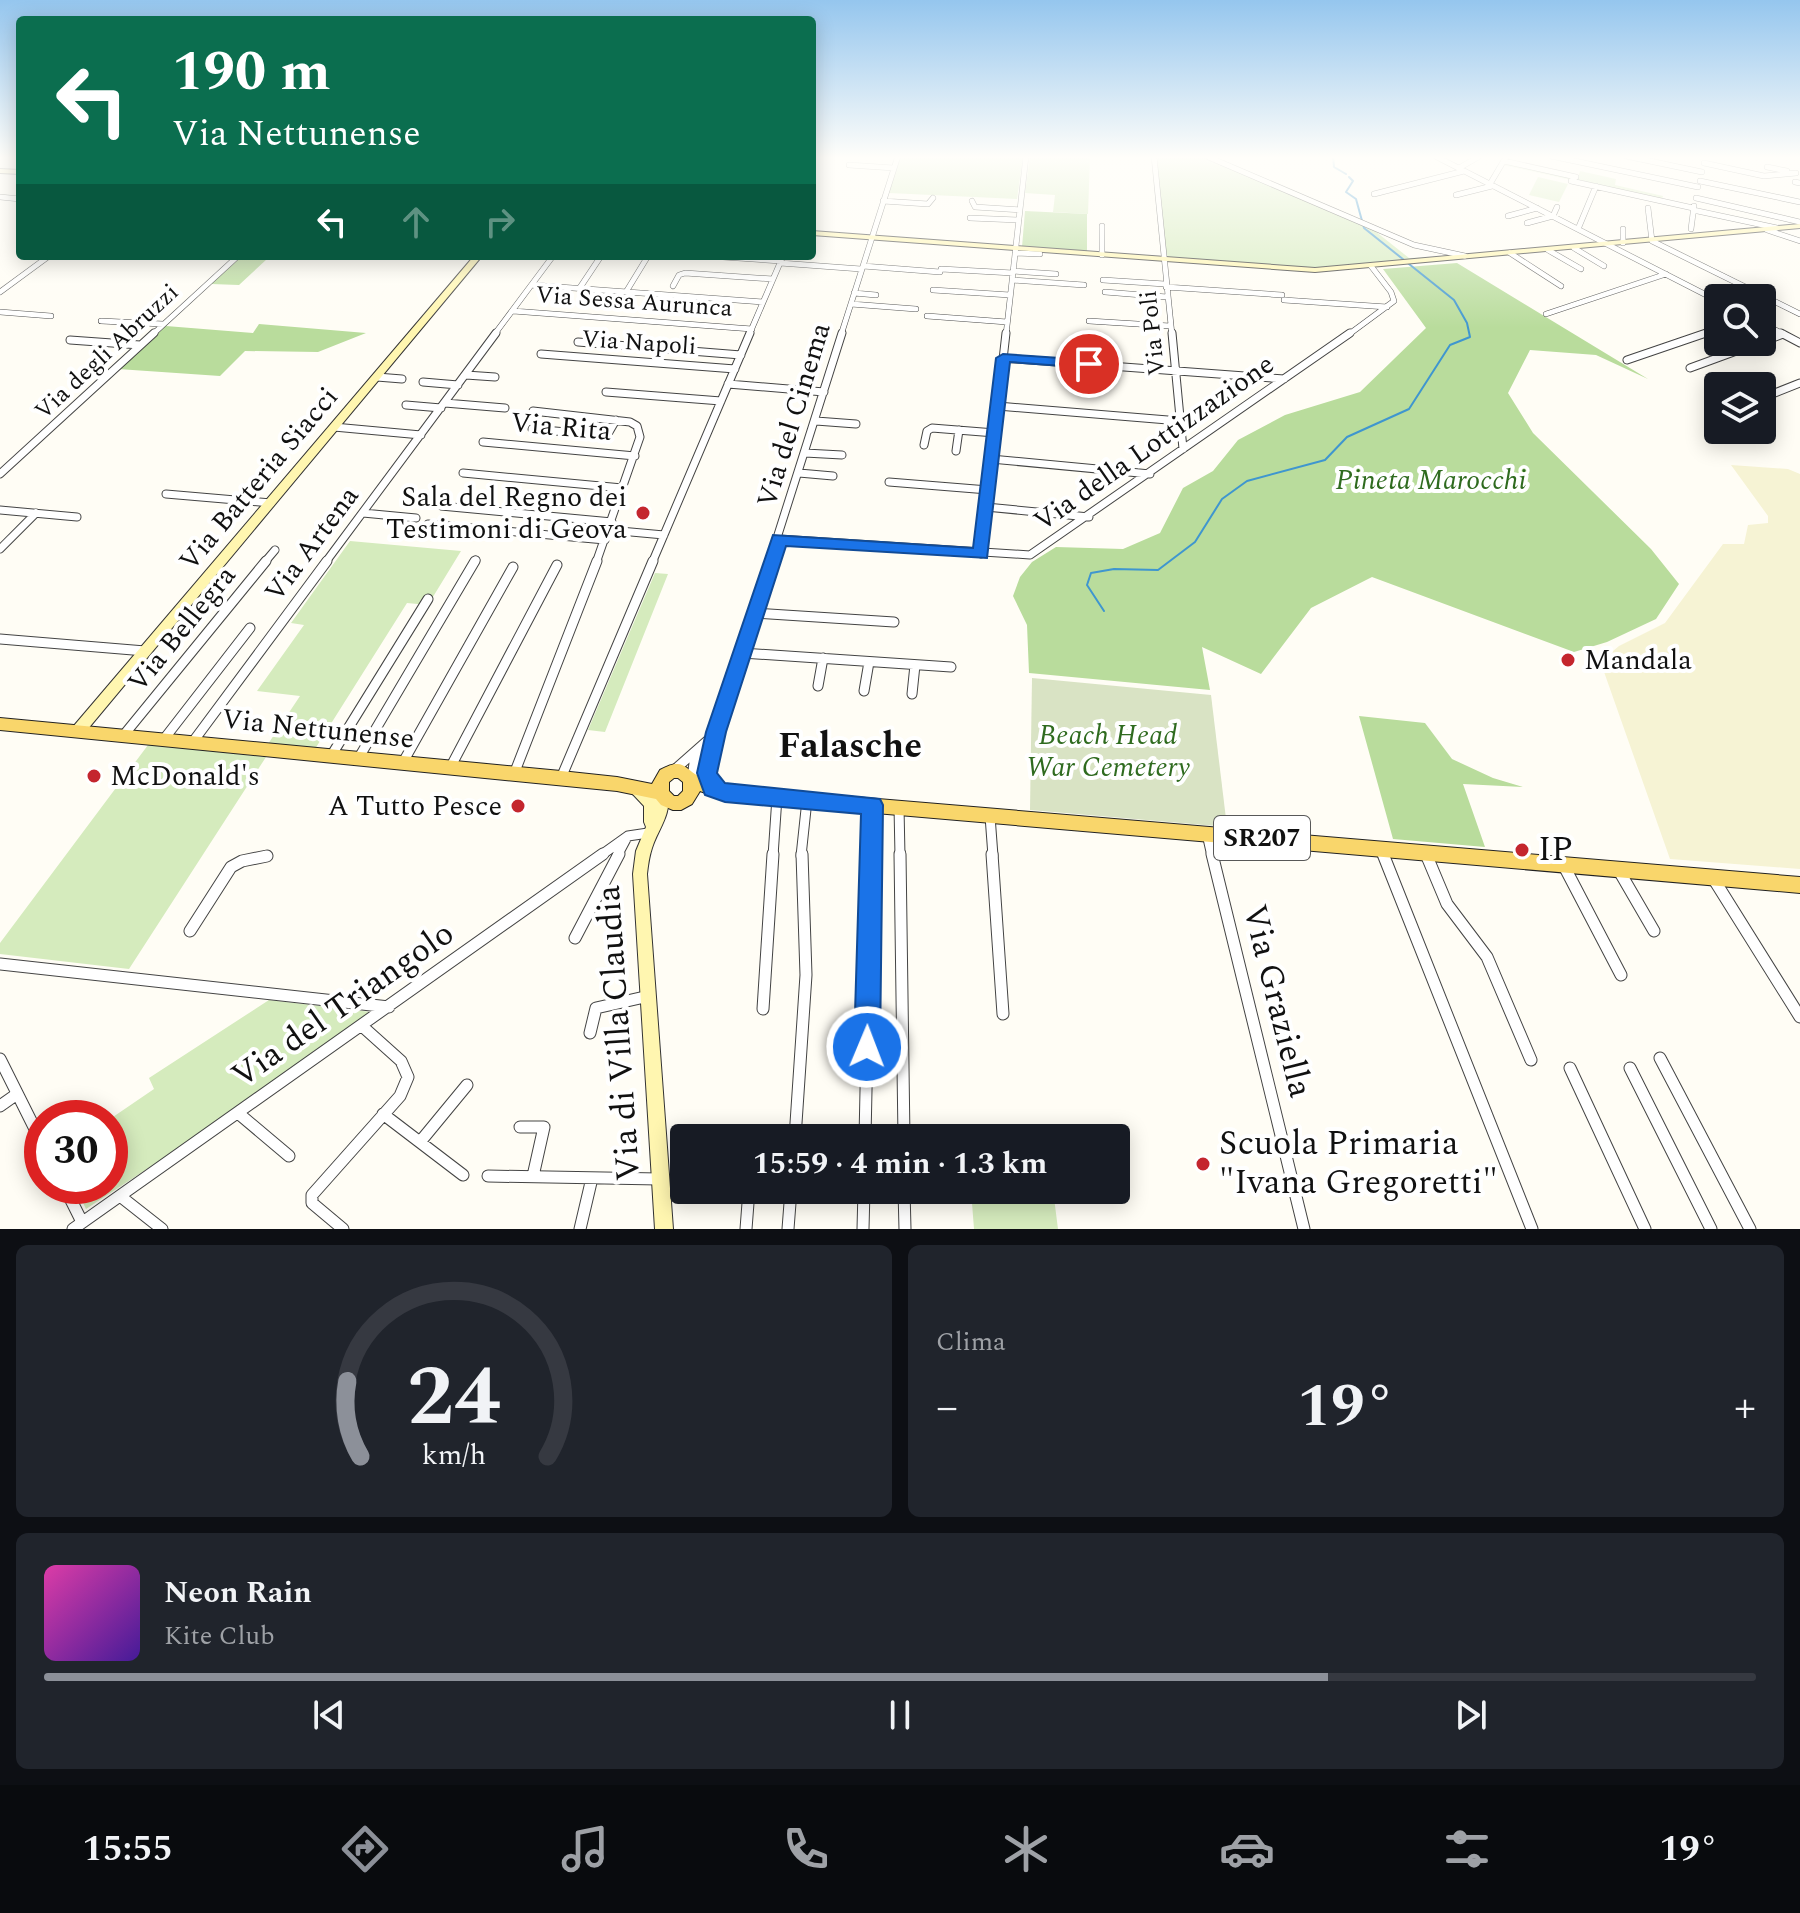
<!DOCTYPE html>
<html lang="it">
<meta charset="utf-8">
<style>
:root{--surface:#171b24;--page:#20242c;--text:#f1f3f6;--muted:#9ea1a6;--line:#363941;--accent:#8c9099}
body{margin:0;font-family:Spectral,serif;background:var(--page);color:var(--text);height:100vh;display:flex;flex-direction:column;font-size:30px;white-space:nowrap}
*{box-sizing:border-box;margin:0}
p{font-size:26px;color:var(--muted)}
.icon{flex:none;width:44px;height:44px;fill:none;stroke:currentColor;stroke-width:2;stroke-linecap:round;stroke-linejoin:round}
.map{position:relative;height:1229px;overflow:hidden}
.drawer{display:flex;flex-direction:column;gap:16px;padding:16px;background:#0d0f14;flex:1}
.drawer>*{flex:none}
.guide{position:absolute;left:16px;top:16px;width:800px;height:244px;border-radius:8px;box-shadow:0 4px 20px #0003;background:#0b6e4f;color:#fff;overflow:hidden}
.tools{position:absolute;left:1704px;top:284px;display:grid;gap:16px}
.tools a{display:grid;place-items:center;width:72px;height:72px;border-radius:8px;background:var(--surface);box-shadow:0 4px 20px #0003;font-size:40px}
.speed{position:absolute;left:24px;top:1100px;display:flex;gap:16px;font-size:40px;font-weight:700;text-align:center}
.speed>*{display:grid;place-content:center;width:104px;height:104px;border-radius:50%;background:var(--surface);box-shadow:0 4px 20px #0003;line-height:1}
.speed .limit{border:12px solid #d22;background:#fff;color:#111}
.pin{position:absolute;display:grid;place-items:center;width:68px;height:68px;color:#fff;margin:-34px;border:4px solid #fff;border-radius:50%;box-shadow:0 2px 8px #0007}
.me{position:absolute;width:88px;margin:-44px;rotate:1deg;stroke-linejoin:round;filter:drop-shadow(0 0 6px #0008)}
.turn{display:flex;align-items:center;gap:28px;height:168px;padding:0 24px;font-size:36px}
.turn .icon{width:104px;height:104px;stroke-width:2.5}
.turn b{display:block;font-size:56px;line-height:68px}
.lanes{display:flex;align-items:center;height:76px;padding:0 24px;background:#0003;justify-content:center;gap:40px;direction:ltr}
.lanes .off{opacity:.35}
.big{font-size:60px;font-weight:700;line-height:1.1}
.drawer .tile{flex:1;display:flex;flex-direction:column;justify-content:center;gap:12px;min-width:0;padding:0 28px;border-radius:12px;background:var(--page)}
.drawer .dial{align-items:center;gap:0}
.dial svg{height:208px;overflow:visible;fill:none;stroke:var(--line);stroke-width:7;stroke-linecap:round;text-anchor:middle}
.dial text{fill:var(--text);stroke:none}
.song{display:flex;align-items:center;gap:24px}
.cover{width:96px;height:96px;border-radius:12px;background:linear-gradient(135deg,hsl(320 70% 55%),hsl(260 70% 35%))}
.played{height:8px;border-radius:4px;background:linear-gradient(90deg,var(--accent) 75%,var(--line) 75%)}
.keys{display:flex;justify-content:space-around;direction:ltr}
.heat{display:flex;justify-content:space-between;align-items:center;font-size:44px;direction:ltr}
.drawer .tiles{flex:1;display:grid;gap:16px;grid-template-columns:1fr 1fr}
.tile:last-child{grid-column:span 2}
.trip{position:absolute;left:670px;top:1124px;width:460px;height:80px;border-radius:8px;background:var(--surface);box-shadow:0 4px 20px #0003;font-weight:700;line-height:80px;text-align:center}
.menu{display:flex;height:128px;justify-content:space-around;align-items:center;background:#090b0e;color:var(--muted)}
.menu .icon{width:56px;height:56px}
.menu .selected{color:var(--accent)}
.menu b{font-size:36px;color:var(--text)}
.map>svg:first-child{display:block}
.farmland{fill:#f6f3d4}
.green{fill:#d5ebbd}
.forest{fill:#b9dc9c}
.cemetery{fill:#d9e3c4}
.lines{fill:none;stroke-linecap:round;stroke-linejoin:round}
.stream{stroke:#3f96cf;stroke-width:2}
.street-far3-casing{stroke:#444;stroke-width:6}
.street-far2-casing{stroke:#444;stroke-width:9}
.street-far1-casing{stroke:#444;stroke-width:11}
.street-casing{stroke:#444;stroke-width:13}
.secondary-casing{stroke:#333;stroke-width:2}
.primary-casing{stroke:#222;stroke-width:2}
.street-far3{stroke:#fff;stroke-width:5}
.street-far2{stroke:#fff;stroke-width:7}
.street-far1{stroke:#fff;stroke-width:9}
.street{stroke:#fff;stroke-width:11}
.secondary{fill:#fff6b0;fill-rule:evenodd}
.primary{fill:#f9d66b;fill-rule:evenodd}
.route{fill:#1a73e8;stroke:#114b97;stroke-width:2}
.poi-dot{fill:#c4262e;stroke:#fff;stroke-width:3}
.labels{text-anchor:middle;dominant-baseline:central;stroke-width:8;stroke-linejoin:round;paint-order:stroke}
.far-street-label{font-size:24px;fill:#111;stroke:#fff}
.shield{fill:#fff;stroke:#585858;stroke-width:2}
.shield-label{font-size:26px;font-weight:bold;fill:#111}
.street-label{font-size:28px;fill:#111;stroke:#fff}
.park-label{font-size:28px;font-style:italic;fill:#2f6b1f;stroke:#fff}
.poi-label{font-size:28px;fill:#111;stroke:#fff;text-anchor:end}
.near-poi-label{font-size:34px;fill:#111;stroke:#fff;text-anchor:start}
.near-street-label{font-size:34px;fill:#111;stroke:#fff}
.district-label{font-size:36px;font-weight:bold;fill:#111;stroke:#fff}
</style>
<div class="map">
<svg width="1800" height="1229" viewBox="0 0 1800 1229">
<rect width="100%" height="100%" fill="#fffdf5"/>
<path class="farmland" d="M 1731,465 L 1788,469 L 1800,474 L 1800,869 L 1670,859 L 1603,669 L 1607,656 L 1619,646 L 1665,623 L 1723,544 L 1744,544 L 1748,525 L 1768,523 L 1768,516 Z"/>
<path class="green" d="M 901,156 L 1023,156 L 1017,199 L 889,193 Z
M 1030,156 L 1090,157 L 1088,214 L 1053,212 L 1055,195 L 1025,193 Z
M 1155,156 L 1200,156 L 1375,231 L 1409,258 L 1441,257 L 1307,269 L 1165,258 Z
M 1505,162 L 1578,177 L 1580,171 L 1616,179 L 1615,185 L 1663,196 L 1662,200 L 1503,165 Z
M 1538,177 L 1568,184 L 1559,202 L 1529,195 Z
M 350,541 L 461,551 L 428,605 L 407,603 L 315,749 L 268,744 L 300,696 L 257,691 L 304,625 L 291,623 Z
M 655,573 L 668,574 L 605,732 L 588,730 Z
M 148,745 L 266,757 L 129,969 L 0,954 L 0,943 Z
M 269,1000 L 371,1012 L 182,1146 L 86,1209 L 75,1186 L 110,1186 L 110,1119 L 154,1089 L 149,1078 Z
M 971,1190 L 1053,1190 L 1058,1229 L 974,1229 Z"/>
<path class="forest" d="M 1025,211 L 1087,214 L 1087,251 L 1022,247 Z
M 240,258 L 267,259 L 239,285 L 211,284 Z
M 1457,263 L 1648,379 L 1596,355 L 1530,350 L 1508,393 L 1533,433 L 1651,549 L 1679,584 L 1656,619 L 1607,642 L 1574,652 L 1372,577 L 1311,608 L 1261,674 L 1202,647 L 1210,690 L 1029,673 L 1027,625 L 1013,596 L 1020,577 L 1032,562 L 1056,547 L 1123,549 L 1160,533 L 1183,488 L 1213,471 L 1238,440 L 1285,415 L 1360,392 L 1426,328 L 1383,269 Z
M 259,324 L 366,333 L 318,352 L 245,351 L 220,376 L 118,369 L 166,326 L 253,333 Z
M 1359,716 L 1425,723 L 1452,759 L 1493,778 L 1523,787 L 1463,784 L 1485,847 L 1393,839 Z"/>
<path class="cemetery" d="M 1032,678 L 1211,695 L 1227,827 L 1030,810 Z"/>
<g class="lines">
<path class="stream" d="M 1333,156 L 1334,167 L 1346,174
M 1104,611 L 1087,585 L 1091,573 L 1114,569 L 1158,570 L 1195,542 L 1222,499 L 1247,481 L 1325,460 L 1347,437 L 1409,409 L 1450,345 L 1470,337 L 1467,323 L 1454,300 L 1364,228 L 1356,199 L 1346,192 L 1353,181 L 1349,177"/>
<g class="street-far3-casing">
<path id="street-far3" d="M 1154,156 L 1172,335
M 1206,156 L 1414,245 L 1465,256
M 1435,156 L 1718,301
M 1551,156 L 1698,187
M 1626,156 L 1702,172
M 1504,161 L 1576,177
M 1704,163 L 1764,176 L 1796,173
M 849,165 L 894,168
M 1767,167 L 1787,171
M 1459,168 L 1480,156
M 1571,181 L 1693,208
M 1700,181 L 1800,202
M 1795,182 L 1800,183
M 1490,184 L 1506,157
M 1374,194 L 1464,171
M 1456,195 L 1492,186
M 0,197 L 20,199
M 1696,198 L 1800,222
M 883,201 L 928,204 L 933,198
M 972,201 L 975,207 L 1020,210
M 1648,208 L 1652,241 L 1800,314
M 1693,210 L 1777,228
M 1508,216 L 1537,208
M 970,218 L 1019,220
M 1527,223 L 1553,216 L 1557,207
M 1102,226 L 1102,255
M 1578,229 L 1596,186
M 1623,229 L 1623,243
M 1691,229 L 1694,206
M 1767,230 L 1800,241
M 1574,248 L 1604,266
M 1548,250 L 1581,269
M 1015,253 L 1040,254
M 1510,253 L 1561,286
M 708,256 L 781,261
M 780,263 L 861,269
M 863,266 L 940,272
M 941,269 L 1013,273
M 1013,271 L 1056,274
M 1012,280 L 1084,285
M 1103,280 L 1165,284
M 532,285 L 763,302
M 673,286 L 679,275 L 685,273 L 773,279
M 1166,287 L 1282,295
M 579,289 L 601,256
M 933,290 L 1010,295
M 0,292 L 49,256
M 626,292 L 648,256
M 1105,292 L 1167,297
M 854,293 L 876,295
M 1284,300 L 1387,307
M 851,304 L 916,309
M 513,311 L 752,329
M 0,312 L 51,316
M 1546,314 L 1666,274
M 927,316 L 1007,322
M 101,321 L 163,324
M 1089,321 L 1170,326
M 1762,323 L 1785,335
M 152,335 L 238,256
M 494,335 L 553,256
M 749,335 L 783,256
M 841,335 L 898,156
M 1006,335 L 1026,156
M 1348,335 L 1394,301 L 1391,292 L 1371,266
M 1700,335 L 1718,329
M 1780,335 L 1783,334"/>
</g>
<g class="street-far2-casing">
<path id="street-far2" d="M 1172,333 L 1183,449
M 1781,333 L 1800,343
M 70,340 L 140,345
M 578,342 L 741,355
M 1762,342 L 1783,334
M 541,354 L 735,369
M 1003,358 L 1284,379
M 1627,360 L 1706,333
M 1690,368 L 1761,342
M 466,375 L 495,377
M 377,377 L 402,379
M 423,382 L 458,385
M 728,384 L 824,392
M 606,392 L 721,401
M 1762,398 L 1800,383
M 445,403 L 505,408
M 406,405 L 441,408
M 998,406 L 1180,421
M 533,411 L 630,422 L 637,426 L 640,437 L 596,563
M 816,421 L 856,424
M 334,427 L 421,435
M 532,429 L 601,435 L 609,432 L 616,420
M 483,442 L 635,456
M 924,445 L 927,431 L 932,428 L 995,433
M 956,451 L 959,430
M 805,453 L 842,455
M 991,459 L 1150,474
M 463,473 L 622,488
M 799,473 L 833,476
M 0,474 L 154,333
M 889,482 L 988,490
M 166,494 L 271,503
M 441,506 L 612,522
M 986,507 L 1089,517
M 0,510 L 77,517
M 363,513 L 416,518
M 428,524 L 605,540
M 609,530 L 664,535
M 779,539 L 1030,555 L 1350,333
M 0,549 L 36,513
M 981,554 L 1006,333
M 264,563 L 275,550
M 325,563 L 496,333
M 474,563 L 476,560
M 652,563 L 750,333
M 769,563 L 842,333"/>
</g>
<g class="street-far1-casing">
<path id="street-far1" d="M 756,613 L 894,622
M 0,639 L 145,651
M 742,653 L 951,667
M 818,686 L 823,658
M 864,691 L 869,662
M 912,694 L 915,665
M 123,736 L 266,561
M 164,739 L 250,628
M 192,743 L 327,561
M 331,756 L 428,599
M 358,759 L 475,561
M 402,764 L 513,567
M 450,768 L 557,565
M 672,772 L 716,733
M 514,774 L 597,561
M 561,778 L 653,561
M 692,778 L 694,763 L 703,749
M 712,788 L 707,773 L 716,732 L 770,561
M 899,807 L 900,856
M 990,816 L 993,856
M 1207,834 L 1212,856
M 1382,850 L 1384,856
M 600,856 L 628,836 L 648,833
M 617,856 L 626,839
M 773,856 L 777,797
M 801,856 L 807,800
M 871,856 L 872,805"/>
</g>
<g class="street-casing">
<path id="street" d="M 900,854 L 904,1138
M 992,854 L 1003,1014
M 1212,854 L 1304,1229
M 1383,854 L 1532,1229
M 1426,854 L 1447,904 L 1487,957 L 1531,1060
M 1564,866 L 1621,975
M 1618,869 L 1654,931
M 1713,878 L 1800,1017
M 190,931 L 231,867 L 242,861 L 267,856
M 575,938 L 619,854
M 0,964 L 389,1007
M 763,1009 L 773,854
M 590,1033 L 596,1008 L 649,996
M 1660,1058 L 1750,1229
M 0,1059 L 42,1143
M 1570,1068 L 1645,1229
M 1630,1068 L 1711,1229
M 0,1106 L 17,1094
M 238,1113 L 289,1156
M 383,1114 L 463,1175
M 520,1127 L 544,1127 L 533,1176
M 795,1138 L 806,975 L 802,854
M 865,1138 L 871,854
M 420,1142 L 467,1085
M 488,1176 L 659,1179
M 64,1186 L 82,1222
M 904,1190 L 905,1229
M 120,1196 L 162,1229
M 73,1229 L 603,854
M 343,1229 L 312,1203 L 312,1195 L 400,1096 L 408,1077 L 401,1061 L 362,1026
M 580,1229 L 592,1178
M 746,1229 L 749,1190
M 788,1229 L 791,1190
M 863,1229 L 864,1190"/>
</g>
<g class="secondary-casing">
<path id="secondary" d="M 0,169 L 20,170 L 20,174 L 0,173 Z
M 1800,224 L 1800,228 L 1315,272 L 812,235 L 812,231 L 1315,268 Z
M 474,256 L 482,256 L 82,736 L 77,737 L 72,736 L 70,732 L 72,728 Z
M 635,783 L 640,785 L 655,798 L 657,794 L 662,792 L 667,794 C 673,812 657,831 652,848 C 649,857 648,865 647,874 L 673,1229 L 655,1229 L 633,874 L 636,851 L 646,827 L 644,822 L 644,806 L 628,789 L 630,785 Z"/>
</g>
<g class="primary-casing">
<path id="primary" d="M 0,718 L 561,771 L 617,777 L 652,784 L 660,770 C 684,757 683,768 700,777 C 708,781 717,783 725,786 L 1800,877 L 1800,893 L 725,800 L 700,791 L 692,804 L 681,810 L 673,810 L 661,805 L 656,799 L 617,791 L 0,730 ZM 674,778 L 678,778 L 683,782 L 683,791 L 678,796 L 674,796 L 669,791 L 669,782 Z"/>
</g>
<use href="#street-far3" class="street-far3"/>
<use href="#street-far2" class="street-far2"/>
<use href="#street-far1" class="street-far1"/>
<use href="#street" class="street"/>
<use href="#secondary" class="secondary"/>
<use href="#primary" class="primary"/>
</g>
<linearGradient id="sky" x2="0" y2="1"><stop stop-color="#95c6ee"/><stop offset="0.48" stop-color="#fffefa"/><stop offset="1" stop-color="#fffefa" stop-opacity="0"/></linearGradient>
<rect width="1800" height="328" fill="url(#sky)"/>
<path class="route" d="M 1003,354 L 1089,360 L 1096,364 L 1089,368 L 1010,362 L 987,558 L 786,546 L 726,732 L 717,773 L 725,783 L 880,799 L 883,805 L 880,1047 L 876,1056 L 867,1060 L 858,1056 L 854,1047 L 861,814 L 725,802 L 705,795 L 697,773 L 706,732 L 773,535 L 973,548 L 996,358 Z"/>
<g class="poi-dot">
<circle cx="643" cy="513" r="8"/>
<circle cx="1568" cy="660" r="8"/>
<circle cx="94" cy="776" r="8"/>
<circle cx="518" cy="806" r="8"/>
<circle cx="1522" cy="850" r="8"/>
<circle cx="1203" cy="1164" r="8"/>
</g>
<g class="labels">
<g class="far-street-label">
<text transform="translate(634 302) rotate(4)">Via Sessa Aurunca</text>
<text transform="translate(1153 333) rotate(-96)">Via Poli</text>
<text transform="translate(639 343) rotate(4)">Via Napoli</text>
<text transform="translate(107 352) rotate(-43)">Via degli Abruzzi</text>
</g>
<rect class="shield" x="1214" y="816" width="96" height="44" rx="6"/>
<g class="shield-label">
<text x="1262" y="838">SR207</text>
</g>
<g class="street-label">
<text transform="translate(794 415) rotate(-73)">Via del Cinema</text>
<text transform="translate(561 427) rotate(5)">Via Rita</text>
<text transform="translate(1154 443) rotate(-35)">Via della Lottizzazione</text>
<text transform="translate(259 479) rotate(-50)">Via Batteria Siacci</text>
<text transform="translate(312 544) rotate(-53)">Via Artena</text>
<text transform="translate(182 629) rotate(-51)">Via Bellegra</text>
<text transform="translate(318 729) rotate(6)">Via Nettunense</text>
</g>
<g class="park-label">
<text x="1431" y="480">Pineta Marocchi</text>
<text x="1108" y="735">Beach Head<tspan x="1108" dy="32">War Cemetery</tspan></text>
</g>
<g class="poi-label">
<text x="627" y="497">Sala del Regno dei<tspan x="627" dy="32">Testimoni di Geova</tspan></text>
<text x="1584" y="660" text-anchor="start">Mandala</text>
<text x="110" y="776" text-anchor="start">McDonald's</text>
<text x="502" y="806">A Tutto Pesce</text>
</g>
<g class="near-poi-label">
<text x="1538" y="850">IP</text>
<text x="1219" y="1144">Scuola Primaria<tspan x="1219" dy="39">"Ivana Gregoretti"</tspan></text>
</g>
<g class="near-street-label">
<text transform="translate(1277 1001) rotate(76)">Via Graziella</text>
<text transform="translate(343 1005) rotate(-35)">Via del Triangolo</text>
<text transform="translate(619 1033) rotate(-94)">Via di Villa Claudia</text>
</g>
<g class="district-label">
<text x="850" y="746">Falasche</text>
</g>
</g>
</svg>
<div class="tools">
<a><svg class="icon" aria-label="search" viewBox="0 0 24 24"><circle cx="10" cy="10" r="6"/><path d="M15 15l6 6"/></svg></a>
<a><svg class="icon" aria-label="layers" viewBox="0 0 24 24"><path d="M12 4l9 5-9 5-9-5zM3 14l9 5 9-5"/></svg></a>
</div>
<div class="speed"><div class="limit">30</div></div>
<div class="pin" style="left:1089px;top:364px;background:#d93025"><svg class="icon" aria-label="arrive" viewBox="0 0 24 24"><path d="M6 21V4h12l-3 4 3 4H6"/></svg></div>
<svg class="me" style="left:867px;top:1047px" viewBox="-20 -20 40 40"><circle r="17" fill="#1a73e8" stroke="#fff" stroke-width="3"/><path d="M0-11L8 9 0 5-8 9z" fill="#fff"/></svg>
<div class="trip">15:59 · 4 min · 1.3 km</div>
<div class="guide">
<div class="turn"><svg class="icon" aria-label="left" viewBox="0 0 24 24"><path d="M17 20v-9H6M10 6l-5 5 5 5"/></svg><div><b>190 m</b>Via Nettunense</div></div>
<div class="lanes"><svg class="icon" aria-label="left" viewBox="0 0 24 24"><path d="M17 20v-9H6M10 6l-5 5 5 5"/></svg><svg class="icon off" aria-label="ahead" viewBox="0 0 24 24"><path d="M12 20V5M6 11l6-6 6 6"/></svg><svg class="icon off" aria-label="right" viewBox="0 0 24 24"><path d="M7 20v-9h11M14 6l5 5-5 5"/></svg></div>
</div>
</div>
<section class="drawer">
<div class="tiles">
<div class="tile dial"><svg viewBox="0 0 100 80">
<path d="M14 69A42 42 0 1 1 86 69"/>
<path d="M14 69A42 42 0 0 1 9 40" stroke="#8c9099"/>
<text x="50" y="56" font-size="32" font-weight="700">24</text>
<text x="50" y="72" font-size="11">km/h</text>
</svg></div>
<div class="tile"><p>Clima</p>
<div class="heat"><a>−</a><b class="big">19°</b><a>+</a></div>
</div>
<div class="tile">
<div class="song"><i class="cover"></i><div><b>Neon Rain</b><p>Kite Club</p></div></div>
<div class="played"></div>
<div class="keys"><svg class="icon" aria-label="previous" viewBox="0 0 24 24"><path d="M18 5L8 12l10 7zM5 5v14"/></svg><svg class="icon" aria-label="pause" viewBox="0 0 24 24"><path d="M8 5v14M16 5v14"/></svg><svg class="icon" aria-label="next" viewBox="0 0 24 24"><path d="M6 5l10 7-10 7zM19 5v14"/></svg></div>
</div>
</div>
</section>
<nav class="menu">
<b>15:55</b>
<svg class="icon selected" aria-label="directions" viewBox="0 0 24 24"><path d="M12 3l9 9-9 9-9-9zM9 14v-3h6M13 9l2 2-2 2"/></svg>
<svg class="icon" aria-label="music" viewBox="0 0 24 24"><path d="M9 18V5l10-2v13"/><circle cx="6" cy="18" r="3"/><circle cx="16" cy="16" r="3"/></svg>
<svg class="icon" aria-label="phone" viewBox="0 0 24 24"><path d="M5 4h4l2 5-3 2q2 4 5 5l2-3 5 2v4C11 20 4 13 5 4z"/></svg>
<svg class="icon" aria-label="climate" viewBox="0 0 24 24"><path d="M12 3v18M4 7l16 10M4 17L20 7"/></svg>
<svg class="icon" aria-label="car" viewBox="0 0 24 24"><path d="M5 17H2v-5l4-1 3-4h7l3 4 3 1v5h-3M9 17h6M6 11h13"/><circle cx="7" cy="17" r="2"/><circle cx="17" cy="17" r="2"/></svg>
<svg class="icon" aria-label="filters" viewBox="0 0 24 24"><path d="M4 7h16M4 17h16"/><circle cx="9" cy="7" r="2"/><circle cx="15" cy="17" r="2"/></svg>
<b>19°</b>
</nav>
